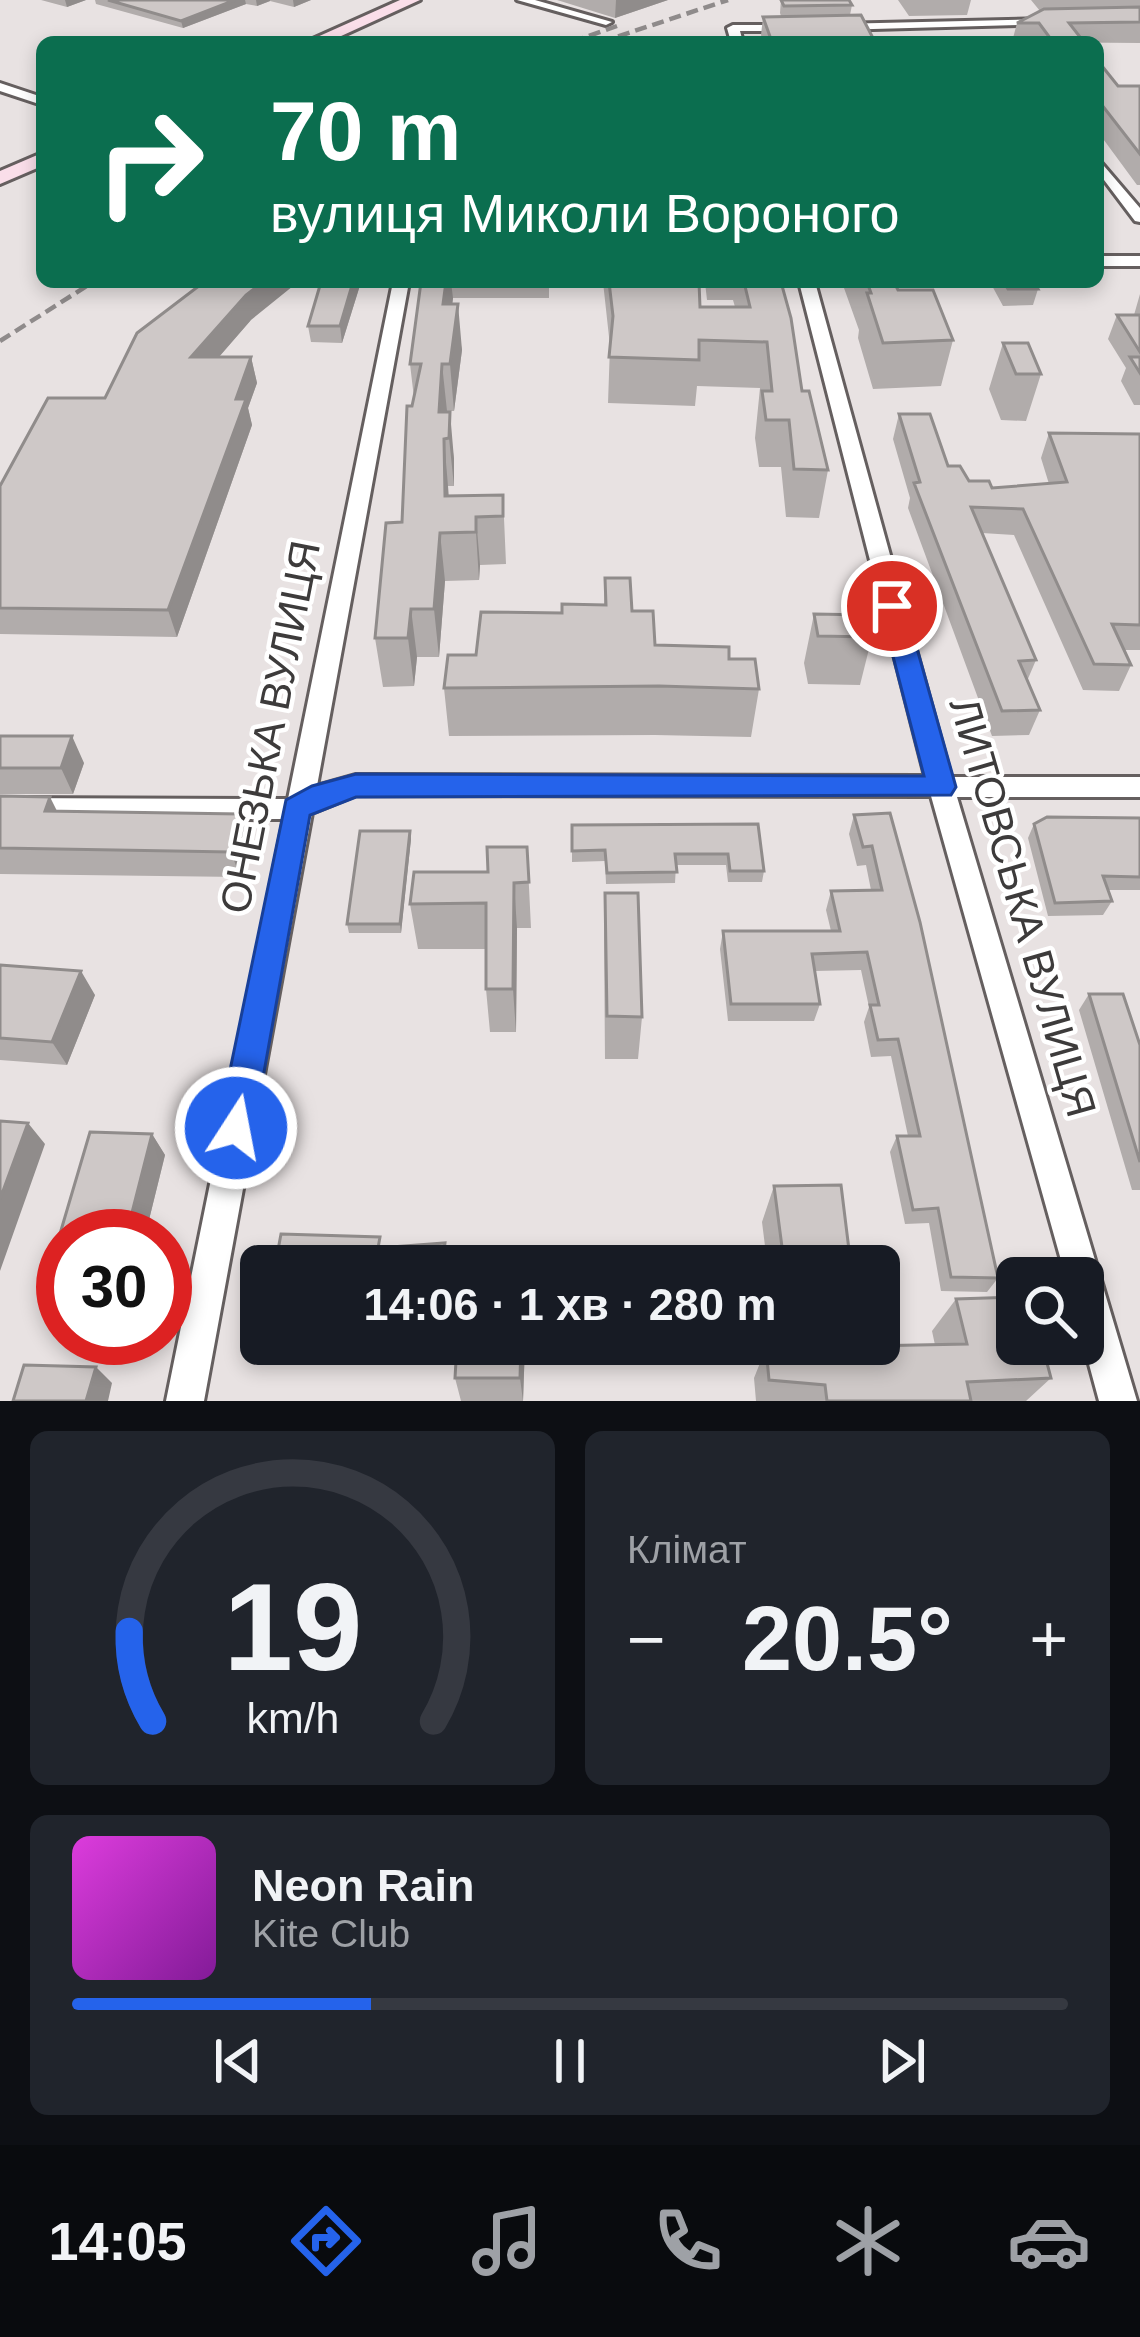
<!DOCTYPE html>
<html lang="uk">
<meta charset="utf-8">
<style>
:root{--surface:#171b24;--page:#20242c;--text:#f1f3f6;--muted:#9ea1a6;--line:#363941;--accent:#2563eb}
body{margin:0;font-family:Helvetica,sans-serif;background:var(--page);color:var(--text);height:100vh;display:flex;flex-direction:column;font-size:45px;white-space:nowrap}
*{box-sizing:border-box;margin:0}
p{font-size:39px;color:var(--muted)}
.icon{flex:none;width:66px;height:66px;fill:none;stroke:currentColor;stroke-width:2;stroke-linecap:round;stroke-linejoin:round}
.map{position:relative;height:1401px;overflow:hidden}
.sheet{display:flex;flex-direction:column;gap:30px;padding:30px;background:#0d0f14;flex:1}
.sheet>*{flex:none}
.banner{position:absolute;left:36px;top:36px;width:1068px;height:252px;border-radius:18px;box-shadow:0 6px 18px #0003;background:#0b6e4f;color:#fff;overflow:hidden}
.tools{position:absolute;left:996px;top:1257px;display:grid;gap:24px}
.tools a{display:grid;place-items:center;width:108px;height:108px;border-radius:18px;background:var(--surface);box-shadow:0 6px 18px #0003;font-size:60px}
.speed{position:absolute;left:36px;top:1209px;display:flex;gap:24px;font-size:60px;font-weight:700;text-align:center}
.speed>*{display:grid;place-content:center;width:156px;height:156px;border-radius:50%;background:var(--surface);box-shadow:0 6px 18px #0003;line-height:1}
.speed .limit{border:18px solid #d22;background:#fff;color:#111}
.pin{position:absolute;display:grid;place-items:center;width:102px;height:102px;color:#fff;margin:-51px;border:6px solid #fff;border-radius:50%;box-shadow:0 3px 12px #0007}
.me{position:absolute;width:132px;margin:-66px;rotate:11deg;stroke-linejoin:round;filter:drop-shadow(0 0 9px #0008)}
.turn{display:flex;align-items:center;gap:42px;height:252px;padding:0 36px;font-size:54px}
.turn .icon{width:156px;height:156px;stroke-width:2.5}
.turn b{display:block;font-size:84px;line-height:102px}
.big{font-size:90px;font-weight:600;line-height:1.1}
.sheet .widget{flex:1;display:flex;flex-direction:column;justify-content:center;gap:18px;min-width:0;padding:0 42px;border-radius:18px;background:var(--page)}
.sheet .dial{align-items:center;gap:0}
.dial svg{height:312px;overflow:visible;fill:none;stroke:var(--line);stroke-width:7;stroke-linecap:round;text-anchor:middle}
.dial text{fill:var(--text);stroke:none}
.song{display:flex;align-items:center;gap:36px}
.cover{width:144px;height:144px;border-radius:18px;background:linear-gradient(135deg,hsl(300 70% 55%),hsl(290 70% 35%))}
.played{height:12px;border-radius:6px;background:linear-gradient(90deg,var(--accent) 30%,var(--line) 30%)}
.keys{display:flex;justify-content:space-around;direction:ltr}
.heat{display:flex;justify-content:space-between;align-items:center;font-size:66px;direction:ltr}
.sheet .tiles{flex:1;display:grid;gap:30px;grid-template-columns:1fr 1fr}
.widget:last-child{grid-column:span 2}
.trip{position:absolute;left:240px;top:1245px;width:660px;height:120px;border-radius:18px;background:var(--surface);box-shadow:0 6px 18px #0003;font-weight:600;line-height:120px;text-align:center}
.tabs{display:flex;height:192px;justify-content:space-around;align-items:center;background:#090b0e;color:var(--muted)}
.tabs .icon{width:84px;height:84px}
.tabs .selected{color:var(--accent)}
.tabs b{font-size:54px;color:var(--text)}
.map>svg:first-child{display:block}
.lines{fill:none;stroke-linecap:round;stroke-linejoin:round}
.street-casing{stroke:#655f5f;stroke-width:6}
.secondary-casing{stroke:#655f5f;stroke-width:6}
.street{fill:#fff;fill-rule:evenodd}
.secondary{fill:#fadee9;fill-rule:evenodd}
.rail{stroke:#8f8b8b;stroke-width:4.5;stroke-dasharray:12 6;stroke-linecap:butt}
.wall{fill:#b1acab}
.shaded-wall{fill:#908c8b}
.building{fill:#cec8c7;stroke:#908c8b;stroke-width:3}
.route{fill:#2563eb;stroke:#184099;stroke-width:3}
.labels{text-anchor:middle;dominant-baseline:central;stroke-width:9;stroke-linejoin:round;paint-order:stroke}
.street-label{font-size:42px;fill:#3d3b3b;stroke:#fff}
</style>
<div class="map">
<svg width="1140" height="1401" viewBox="0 0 1140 1401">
<rect width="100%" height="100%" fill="#e8e2e2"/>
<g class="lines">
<g class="street-casing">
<path id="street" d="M 517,0 L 535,0 L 612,22 L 606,25 Z
M 1048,19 L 1052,24 L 837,30 L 831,27 L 837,24 Z
M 733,25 L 790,25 L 796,28 L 790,31 L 740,31 L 743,42 L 731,42 L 727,28 Z
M 0,83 L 42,97 L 42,105 L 0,91 Z
M 1098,159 L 1140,208 L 1140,222 L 1135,221 L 1098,172 Z
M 1098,256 L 1140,256 L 1140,266 L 1098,266 Z
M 393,282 L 409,282 L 317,786 L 356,775 L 925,776 L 799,282 L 815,282 L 951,777 L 1140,777 L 1140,797 L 957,797 L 1137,1401 L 1099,1401 L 1083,1342 L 1083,1278 L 1066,1278 L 931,796 L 356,795 L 312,813 L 204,1401 L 166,1401 L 284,819 L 0,818 L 0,798 L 288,799 Z"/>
</g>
<g class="secondary-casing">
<path id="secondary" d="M 400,0 L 420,0 L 328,42 L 306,42 Z
M 42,153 L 42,166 L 0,184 L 0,171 Z"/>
</g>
<use href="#street" class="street"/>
<use href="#secondary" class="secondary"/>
<path class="rail" d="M 572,42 L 617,26
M 601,42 L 728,0
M 0,341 L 93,282"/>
</g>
<path class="wall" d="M 41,0 L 86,0 L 67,7 Z
M 95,0 L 311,0 L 294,7 L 270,1 L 257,6 L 246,4 L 183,28 L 96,4 Z
M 557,0 L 668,0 L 615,18 Z
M 781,0 L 852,5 L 850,15 L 875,42 L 763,42 L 761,35 L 763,17 L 781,16 L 780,13 Z
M 898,0 L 971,0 L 967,15 L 909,16 Z
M 1031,0 L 1140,0 L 1140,43 L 1012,42 L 1017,23 L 1040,11 Z
M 1098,61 L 1118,86 L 1140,86 L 1140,185 L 1137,185 L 1098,132 Z
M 361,282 L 342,343 L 311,342 L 308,326 Z
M 421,282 L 549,282 L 549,298 L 453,298 L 452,304 L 462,350 L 454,411 L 447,411 L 454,459 L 454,486 L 448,486 L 449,496 L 503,495 L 506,564 L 480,565 L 479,580 L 445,581 L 439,657 L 417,657 L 414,686 L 383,687 L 375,638 L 402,522 L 414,398 L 410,364 Z
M 603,282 L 699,282 L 700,307 L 735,307 L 733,300 L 707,300 L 705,282 L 781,282 L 802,391 L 828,470 L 819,518 L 786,517 L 781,467 L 759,467 L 755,438 L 760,388 L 697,386 L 695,406 L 608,403 L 610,346 Z
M 845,282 L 894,282 L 898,290 L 953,340 L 941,386 L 873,389 L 858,338 L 859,330 L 844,288 Z
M 990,282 L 1034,282 L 1038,289 L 1033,305 L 1003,306 Z
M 1140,294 L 1140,405 L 1134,405 L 1121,381 L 1126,368 L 1108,339 L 1117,315 L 1134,315 Z
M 251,320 L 219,357 L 251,357 L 257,383 L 248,408 L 252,425 L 177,637 L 0,634 L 0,486 Z
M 1003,343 L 1041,374 L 1026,421 L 1001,420 L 989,389 Z
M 899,414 L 948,466 L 969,481 L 992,488 L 1049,484 L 1041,458 L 1049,433 L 1140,434 L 1140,650 L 1124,650 L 1131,665 L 1119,691 L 1083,690 L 1014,535 L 982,533 L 1036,660 L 1027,681 L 1040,710 L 1029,735 L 992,736 L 908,508 L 910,498 L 893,439 Z
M 605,578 L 655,645 L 729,659 L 759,689 L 751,737 L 655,735 L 449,736 L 444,688 L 476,655 L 562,613 L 604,605 Z
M 814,614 L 872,637 L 860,685 L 808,684 L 804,663 Z
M 0,736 L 84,763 L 73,794 L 0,794 Z
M 0,796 L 57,811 L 249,839 L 240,877 L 0,874 Z
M 890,813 L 998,1278 L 987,1292 L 941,1291 L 929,1223 L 905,1224 L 890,1152 L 897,1136 L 908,1136 L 891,1056 L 871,1057 L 864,1022 L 869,1007 L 861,970 L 815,971 L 820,1004 L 814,1021 L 728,1021 L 720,949 L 723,931 L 831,931 L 826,910 L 831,891 L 871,890 L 866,865 L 857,866 L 849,834 L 854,815 Z
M 1140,818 L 1140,890 L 1108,890 L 1112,901 L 1103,915 L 1048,916 L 1028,838 L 1034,824 Z
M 758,824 L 764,871 L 762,882 L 728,882 L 726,865 L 676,865 L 675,883 L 606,884 L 605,861 L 572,862 L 572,825 Z
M 410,831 L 411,839 L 401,933 L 349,933 L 347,924 Z
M 527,847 L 531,928 L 517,928 L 516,1032 L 490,1032 L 486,989 L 486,949 L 418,949 L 410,904 L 488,872 Z
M 605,893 L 642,1017 L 638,1059 L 605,1059 L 604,938 Z
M 0,965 L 95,995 L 67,1065 L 0,1060 Z
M 1089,994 L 1140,1045 L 1140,1190 L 1132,1190 L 1079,1010 Z
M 90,1132 L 152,1134 L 165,1155 L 145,1236 L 63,1236 L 63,1285 L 49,1271 Z
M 774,1186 L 851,1266 L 762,1266 L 766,1254 L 762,1222 Z
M 956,1299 L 1051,1378 L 1026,1401 L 756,1401 L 754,1378 L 766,1348 L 935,1345 L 932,1331 Z
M 525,1344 L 523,1401 L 461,1401 L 455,1378 Z"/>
<path class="shaded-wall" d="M 65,0 L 86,0 L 67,7 Z
M 235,0 L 245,0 L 246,4 L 183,28 L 181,21 Z
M 256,0 L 270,0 L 270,1 L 257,6 Z
M 293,0 L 311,0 L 294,7 Z
M 616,0 L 668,0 L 615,18 Z
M 263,282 L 298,282 L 251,320 L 197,382 L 191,357 L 246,295 Z
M 353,282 L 361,282 L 342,343 L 340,326 Z
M 446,282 L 451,282 L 453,298 L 447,350 L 443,304 Z
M 458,304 L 462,350 L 454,411 L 450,364 Z
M 251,357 L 257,383 L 248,408 L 252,425 L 177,637 L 168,610 Z
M 442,364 L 447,411 L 444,439 L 448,486 L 449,533 L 439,412 Z
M 450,412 L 454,459 L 454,486 L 449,438 Z
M 476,517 L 480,565 L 479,580 L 476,532 Z
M 440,533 L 445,581 L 439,657 L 434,609 Z
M 411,609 L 417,657 L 414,686 L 408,638 Z
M 72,736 L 84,763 L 73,794 L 61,768 Z
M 50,797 L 63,823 L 45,811 Z
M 240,814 L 249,839 L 240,877 L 231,852 Z
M 410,831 L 411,839 L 401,933 L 400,924 Z
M 514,883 L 517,928 L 516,1032 L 513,989 Z
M 81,971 L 95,995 L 67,1065 L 52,1042 Z
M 28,1123 L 45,1144 L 0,1271 L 0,1199 Z
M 152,1134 L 165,1155 L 145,1236 L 126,1236 Z
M 445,1243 L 450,1266 L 442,1266 Z
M 521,1344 L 525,1344 L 523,1401 L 520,1378 Z
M 96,1367 L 112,1383 L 108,1401 L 86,1401 Z"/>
<path class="building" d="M 108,0 L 235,0 L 181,21 Z
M 781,0 L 849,0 L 852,5 L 784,6 Z
M 1140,7 L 1140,22 L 1069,23 L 1084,42 L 1053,42 L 1039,23 L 1017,23 L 1044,9 Z
M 861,15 L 875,42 L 772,42 L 763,17 Z
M 1098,61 L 1118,86 L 1140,86 L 1140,154 L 1098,100 Z
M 204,282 L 263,282 L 246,295 L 191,357 L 251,357 L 236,399 L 246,399 L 168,610 L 0,608 L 0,486 L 48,398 L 105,398 L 137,333 Z
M 321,282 L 353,282 L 340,326 L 308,326 Z
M 421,282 L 446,282 L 443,304 L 458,304 L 450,364 L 442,364 L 439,412 L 450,412 L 449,438 L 444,439 L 445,496 L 503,495 L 503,516 L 476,517 L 476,532 L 440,533 L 434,609 L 411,609 L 408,638 L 375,638 L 386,523 L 402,522 L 407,406 L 412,406 L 421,364 L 410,364 Z
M 609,282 L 699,282 L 700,307 L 750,307 L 744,282 L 781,282 L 791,318 L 802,391 L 809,391 L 828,470 L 794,469 L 789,420 L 766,420 L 762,391 L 772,391 L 767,342 L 699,340 L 699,360 L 609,357 L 613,316 Z
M 867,282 L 894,282 L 898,290 L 933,290 L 953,340 L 883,343 L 867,293 L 871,293 Z
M 1004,282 L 1034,282 L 1038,289 L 1008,289 Z
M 1117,315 L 1140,315 L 1140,352 Z
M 1003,343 L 1028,343 L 1041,374 L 1016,374 Z
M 1130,357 L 1140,357 L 1140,373 Z
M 899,414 L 930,414 L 948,466 L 960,466 L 969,481 L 989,481 L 992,488 L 1067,482 L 1049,433 L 1140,434 L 1140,625 L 1112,624 L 1131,665 L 1094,664 L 1023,509 L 971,507 L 1036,660 L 1019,661 L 1040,710 L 1002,711 L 914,483 L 920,482 Z
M 605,578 L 630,578 L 632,611 L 653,611 L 655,645 L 729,647 L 729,659 L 755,659 L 759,689 L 659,686 L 444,688 L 448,655 L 476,655 L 481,612 L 562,613 L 562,604 L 606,605 Z
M 814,614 L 868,615 L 872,637 L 818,636 Z
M 0,736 L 72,736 L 61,768 L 0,768 Z
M 0,796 L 50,797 L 45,811 L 240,814 L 231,852 L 0,848 Z
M 890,813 L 920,922 L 998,1278 L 951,1277 L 938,1208 L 913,1210 L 897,1136 L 920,1136 L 898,1039 L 878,1040 L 870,1005 L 879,1005 L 867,952 L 812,954 L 820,1004 L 731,1004 L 723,931 L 840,931 L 831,891 L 882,890 L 872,846 L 863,847 L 854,815 Z
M 1047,817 L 1140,818 L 1140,877 L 1103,876 L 1112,901 L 1055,903 L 1034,824 Z
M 758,824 L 764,871 L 730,871 L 728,854 L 675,854 L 677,872 L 607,873 L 605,850 L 572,851 L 572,825 Z
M 360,831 L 410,831 L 400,924 L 347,924 Z
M 487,847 L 527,847 L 529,882 L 514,883 L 513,989 L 486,989 L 486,903 L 410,904 L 414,872 L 488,872 Z
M 605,893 L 638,893 L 642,1017 L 607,1016 Z
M 0,965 L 81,971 L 52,1042 L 0,1038 Z
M 1089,994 L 1123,994 L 1140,1045 L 1140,1162 Z
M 0,1121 L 28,1123 L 0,1199 Z
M 90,1132 L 152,1134 L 126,1236 L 63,1236 L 63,1271 L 49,1271 Z
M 841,1185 L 851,1266 L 771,1266 L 768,1247 L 782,1247 L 774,1186 Z
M 281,1234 L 380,1237 L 378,1248 L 445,1243 L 442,1266 L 275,1266 Z
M 1017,1297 L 1017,1344 L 1042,1344 L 1051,1378 L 967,1382 L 971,1401 L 827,1401 L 825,1385 L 769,1380 L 766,1348 L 967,1344 L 956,1299 Z
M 457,1344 L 521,1344 L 520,1378 L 455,1378 Z
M 24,1365 L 96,1367 L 86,1401 L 13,1401 Z"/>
<path class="route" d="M 892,598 L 905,606 L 956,787 L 951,795 L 356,797 L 310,815 L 254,1128 L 249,1140 L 236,1145 L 223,1140 L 218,1128 L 286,800 L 312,786 L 356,774 L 924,776 L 880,606 Z"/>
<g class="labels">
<g class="street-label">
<text transform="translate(270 727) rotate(-79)">ОНЕЗЬКА ВУЛИЦЯ</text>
<text transform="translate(1023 907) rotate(74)">ЛИТОВСЬКА ВУЛИЦЯ</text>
</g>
</g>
</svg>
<div class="tools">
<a><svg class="icon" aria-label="search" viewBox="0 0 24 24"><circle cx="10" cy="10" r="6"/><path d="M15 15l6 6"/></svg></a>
</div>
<div class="speed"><div class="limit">30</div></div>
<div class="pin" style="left:892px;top:606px;background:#d93025"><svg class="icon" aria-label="arrive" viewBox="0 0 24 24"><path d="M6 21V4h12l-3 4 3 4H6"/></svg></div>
<svg class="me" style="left:236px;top:1128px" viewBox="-20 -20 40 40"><circle r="17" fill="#2563eb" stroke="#fff" stroke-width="3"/><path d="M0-11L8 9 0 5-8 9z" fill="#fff"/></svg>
<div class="trip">14:06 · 1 хв · 280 m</div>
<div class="banner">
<div class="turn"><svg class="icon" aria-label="right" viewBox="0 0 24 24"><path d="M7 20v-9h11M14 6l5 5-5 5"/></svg><div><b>70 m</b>вулиця Миколи Вороного</div></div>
</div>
</div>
<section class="sheet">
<div class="tiles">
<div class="widget dial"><svg viewBox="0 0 100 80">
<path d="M14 69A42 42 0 1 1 86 69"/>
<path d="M14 69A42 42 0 0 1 8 46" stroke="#2563eb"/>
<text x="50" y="56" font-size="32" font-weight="700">19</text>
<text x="50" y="72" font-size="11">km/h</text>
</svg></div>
<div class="widget"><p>Клімат</p>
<div class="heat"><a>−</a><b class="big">20.5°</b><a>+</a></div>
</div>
<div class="widget">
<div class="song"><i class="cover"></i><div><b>Neon Rain</b><p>Kite Club</p></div></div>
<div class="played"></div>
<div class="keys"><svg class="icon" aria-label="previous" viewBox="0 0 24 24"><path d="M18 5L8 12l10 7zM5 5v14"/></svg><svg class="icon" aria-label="pause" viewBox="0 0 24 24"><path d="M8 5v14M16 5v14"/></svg><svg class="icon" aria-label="next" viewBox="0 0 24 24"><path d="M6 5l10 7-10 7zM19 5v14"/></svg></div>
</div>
</div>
</section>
<nav class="tabs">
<b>14:05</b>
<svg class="icon selected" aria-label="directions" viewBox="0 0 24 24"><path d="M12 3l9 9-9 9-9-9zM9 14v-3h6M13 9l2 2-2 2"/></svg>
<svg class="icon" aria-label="music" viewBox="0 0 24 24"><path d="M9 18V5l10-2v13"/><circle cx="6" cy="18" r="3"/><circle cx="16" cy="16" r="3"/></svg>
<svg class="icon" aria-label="phone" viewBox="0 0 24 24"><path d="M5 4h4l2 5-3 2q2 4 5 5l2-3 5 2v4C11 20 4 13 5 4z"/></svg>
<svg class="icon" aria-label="climate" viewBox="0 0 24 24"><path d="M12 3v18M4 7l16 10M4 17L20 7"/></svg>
<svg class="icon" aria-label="car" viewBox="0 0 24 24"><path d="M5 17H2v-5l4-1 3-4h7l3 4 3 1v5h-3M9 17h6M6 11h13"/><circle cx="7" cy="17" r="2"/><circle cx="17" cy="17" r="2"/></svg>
</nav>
